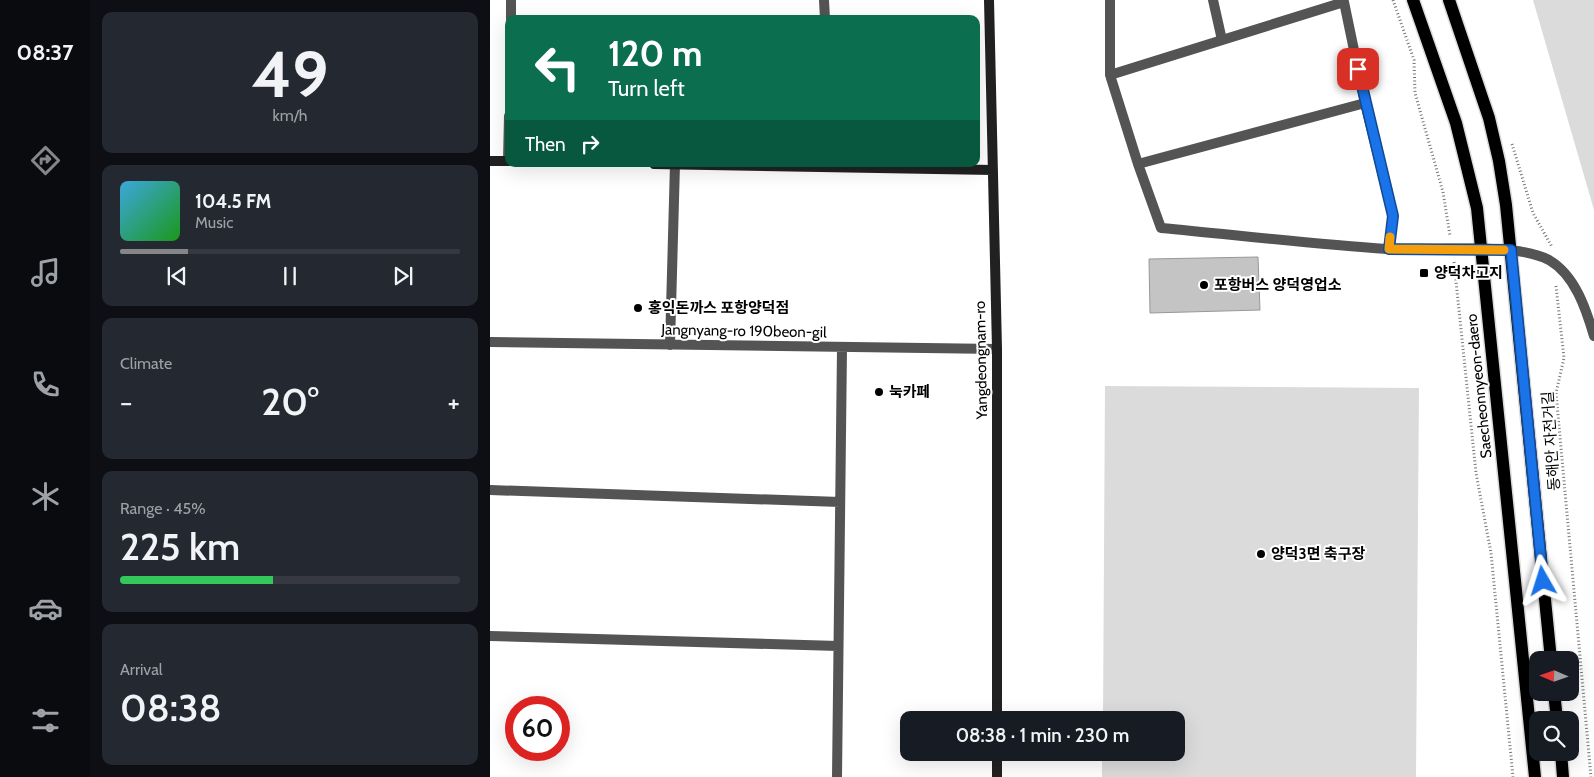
<!DOCTYPE html>
<meta charset="utf-8">
<style>
:root{--surface:#171b24;--page:#242831;--text:#f1f3f6;--muted:#9ea1a6;--line:#363941;--accent:#858687}
body{margin:0;font-family:Cabin,"Noto Sans KR",sans-serif;background:var(--page);color:var(--text);height:100vh;display:flex;flex-direction:column;font-size:19px;white-space:nowrap}
*{box-sizing:border-box;margin:0}
p{font-size:16px;color:var(--muted)}
.icon{flex:none;width:28px;height:28px;fill:none;stroke:currentColor;stroke-width:2;stroke-linecap:round;stroke-linejoin:round}
.map{position:relative;flex:1;overflow:hidden}
.details{display:flex;flex-direction:column;gap:12px;padding:12px;background:#0d0f14;width:400px}
.details>*{flex:none}
.top-card{position:absolute;left:15px;top:15px;width:475px;height:152px;border-radius:10px;box-shadow:0 5px 20px #0002;background:#0b6e4f;color:#fff;overflow:hidden}
.needle{width:32px;rotate:272deg}
.controls{position:absolute;left:1039px;top:651px;display:grid;gap:10px}
.controls a{display:grid;place-items:center;width:50px;height:50px;border-radius:10px;background:var(--surface);box-shadow:0 5px 20px #0002;font-size:25px}
.speed{position:absolute;left:15px;top:696px;display:flex;gap:10px;font-size:25px;font-weight:700;text-align:center}
.speed>*{display:grid;place-content:center;width:65px;height:65px;border-radius:50%;background:var(--surface);box-shadow:0 5px 20px #0002;line-height:1}
.speed .limit{border:8px solid #d22;background:#fff;color:#111}
.pin{position:absolute;display:grid;place-items:center;width:42px;height:42px;color:#fff;margin:-21px;border-radius:10px;box-shadow:0 2px 8px #0006}
.me{position:absolute;width:55px;margin:-28px;rotate:354deg;stroke-linejoin:round;filter:drop-shadow(0 0 4px #0008)}
.turn{display:flex;align-items:center;gap:18px;height:105px;padding:0 20px;font-size:22px}
.turn .icon{width:65px;height:65px;stroke-width:2.5}
.turn b{display:block;font-size:35px;line-height:42px}
.then{display:flex;align-items:center;height:48px;padding:0 20px;background:#0003;gap:10px;font-size:19px}
.big{font-size:38px;font-weight:600;line-height:1.1}
.details .tile{flex:1;display:flex;flex-direction:column;justify-content:center;gap:8px;min-width:0;padding:0 18px;border-radius:10px;background:var(--page)}
.details .dial{align-items:center;gap:0}
.dial b{font-size:65px;line-height:1}
.song{display:flex;align-items:center;gap:15px}
.cover{width:60px;height:60px;border-radius:8px;background:linear-gradient(135deg,hsl(200 70% 55%),hsl(120 70% 35%))}
.played{height:5px;border-radius:2px;background:linear-gradient(90deg,var(--accent) 20%,var(--line) 20%)}
.keys{display:flex;justify-content:space-around;direction:ltr}
.heat{display:flex;justify-content:space-between;align-items:center;font-size:28px;direction:ltr}
.charge{height:8px;border-radius:4px;background:linear-gradient(90deg,#34c759 45%,var(--line) 0)}
.trip{position:absolute;left:410px;top:711px;width:285px;height:50px;border-radius:10px;background:var(--surface);box-shadow:0 5px 20px #0002;font-weight:600;line-height:50px;text-align:center}
main{display:flex;flex:1;min-height:0}
.dock{display:flex;flex-direction:column;width:90px;justify-content:space-around;align-items:center;background:#090b0e;color:var(--muted)}
.dock .icon{width:35px;height:35px}
.dock .active{color:var(--accent)}
.dock b{font-size:22px;color:var(--text)}
.map>svg:first-child{display:block}
.green{fill:#dbdbdb}
.building{fill:#c4c4c4;stroke:#989898}
.lines{fill:none;stroke-linecap:round;stroke-linejoin:round}
.primary-casing{stroke:#dbdbdb;stroke-width:15}
.path{stroke:#767676;stroke-width:3;stroke-dasharray:1 2.5;stroke-linecap:butt}
.lane{stroke:#545454;stroke-width:10}
.street{stroke:#545454;stroke-width:10}
.secondary{stroke:#212121;stroke-width:10}
.primary{stroke:#000;stroke-width:12}
.route-casing{stroke:#114b97;stroke-width:12}
.route{stroke:#1a73e8;stroke-width:9}
.slow{stroke:#f59e0b;stroke-width:9}
.poi-dot{fill:#000;stroke:#fff;stroke-width:2}
.labels{text-anchor:middle;dominant-baseline:central;stroke-width:4;stroke-linejoin:round;paint-order:stroke}
.poi-label{font-size:15px;font-weight:bold;fill:#000;stroke:#fff;text-anchor:start}
.street-label{font-size:15px;fill:#000;stroke:#fff}
</style>
<main>
<nav class="dock">
<b>08:37</b>
<svg class="icon active" aria-label="directions" viewBox="0 0 24 24"><path d="M12 3l9 9-9 9-9-9zM9 14v-3h6M13 9l2 2-2 2"/></svg>
<svg class="icon" aria-label="music" viewBox="0 0 24 24"><path d="M9 18V5l10-2v13"/><circle cx="6" cy="18" r="3"/><circle cx="16" cy="16" r="3"/></svg>
<svg class="icon" aria-label="phone" viewBox="0 0 24 24"><path d="M5 4h4l2 5-3 2q2 4 5 5l2-3 5 2v4C11 20 4 13 5 4z"/></svg>
<svg class="icon" aria-label="climate" viewBox="0 0 24 24"><path d="M12 3v18M4 7l16 10M4 17L20 7"/></svg>
<svg class="icon" aria-label="car" viewBox="0 0 24 24"><path d="M5 17H2v-5l4-1 3-4h7l3 4 3 1v5h-3M9 17h6M6 11h13"/><circle cx="7" cy="17" r="2"/><circle cx="17" cy="17" r="2"/></svg>
<svg class="icon" aria-label="filters" viewBox="0 0 24 24"><path d="M4 7h16M4 17h16"/><circle cx="9" cy="7" r="2"/><circle cx="15" cy="17" r="2"/></svg>
</nav>
<section class="details">
<div class="tile dial"><b>49</b><p>km/h</p></div>
<div class="tile">
<div class="song"><i class="cover"></i><div><b>104.5 FM</b><p>Music</p></div></div>
<div class="played"></div>
<div class="keys"><svg class="icon" aria-label="previous" viewBox="0 0 24 24"><path d="M18 5L8 12l10 7zM5 5v14"/></svg><svg class="icon" aria-label="pause" viewBox="0 0 24 24"><path d="M8 5v14M16 5v14"/></svg><svg class="icon" aria-label="next" viewBox="0 0 24 24"><path d="M6 5l10 7-10 7zM19 5v14"/></svg></div>
</div>
<div class="tile"><p>Climate</p>
<div class="heat"><a>−</a><b class="big">20°</b><a>+</a></div>
</div>
<div class="tile"><p>Range · 45%</p><b class="big">225 km</b><div class="charge"></div></div>
<div class="tile"><p>Arrival</p><b class="big">08:38</b></div>
</section>
<div class="map">
<svg width="1104" height="777" viewBox="0 0 1104 777">
<rect width="100%" height="100%" fill="#fff"/>
<path class="green" d="M 1043,0 L 1104,0 L 1104,210 Z
M 615,386 L 929,388 L 926,777 L 612,777 L 612,753 L 686,752 L 686,720 L 613,720 Z"/>
<path class="building" d="M 768,257 L 770,310 L 660,313 L 659,259 Z"/>
<g class="lines">
<g class="primary-casing">
<path id="primary" d="M 923,0 L 966,123 L 987,208 L 1045,777
M 959,0 L 999,118 L 1009,161 L 1016,205 L 1061,660
M 1064,692 L 1067,720
M 1071,752 L 1073,777"/>
</g>
<path class="path" d="M 903,0 L 924,60 L 925,93 L 953,192 L 960,236
M 1022,144 L 1043,213 L 1062,247
M 964,262 L 986,473 L 1001,553 L 1023,777
M 1066,286 L 1074,358 L 1066,393 L 1101,777"/>
<path class="lane" d="M 723,0 L 732,40
M 620,75 L 620,0
M 875,103 L 854,2 L 620,75 L 648,164 L 671,228 C 746,235 822,244 897,249 C 939,252 1024,241 1059,260 C 1085,275 1096,309 1104,336
M 648,164 L 875,103 L 903,216 L 899,249"/>
<path class="street" d="M 334,0 L 335,19
M 21,19 L 21,0
M 18,161 L 19,116
M 0,342 L 507,349
M 180,345 L 185,164
M 0,490 L 350,502
M 0,636 L 348,646
M 347,777 L 352,348"/>
<path class="secondary" d="M 499,0 L 507,349 L 507,720
M 0,161 L 19,161
M 164,164 L 503,170
M 507,777 L 507,752"/>
<use href="#primary" class="primary"/>
</g>
<g class="lines">
<g class="route-casing">
<path id="route" d="M 868,69 L 903,216 L 899,249 L 1021,250 L 1053,581"/>
</g>
<use href="#route" class="route"/>
<path class="slow" d="M 900,237 L 899,249 L 1014,250"/>
</g>
<g class="poi-dot">
<rect x="929" y="268" width="10" height="10" rx="2.5"/>
<circle cx="714" cy="285" r="5"/>
<circle cx="148" cy="308" r="5"/>
<circle cx="389" cy="392" r="5"/>
<circle cx="771" cy="554" r="5"/>
</g>
<g class="labels">
<g class="poi-label">
<text x="944" y="273">양덕차고지</text>
<text x="724" y="285">포항버스 양덕영업소</text>
<text x="158" y="308">홍익돈까스 포항양덕점</text>
<text x="399" y="392">눅카페</text>
<text x="781" y="554">양덕3면 축구장</text>
</g>
<g class="street-label">
<text transform="translate(254 331) rotate(1)">Jangnyang-ro 190beon-gil</text>
<text transform="translate(491 360) rotate(-91)">Yangdeongnam-ro</text>
<text transform="translate(989 386) rotate(-96)">Saecheonnyeon-daero</text>
<text transform="translate(1061 441) rotate(-94)">동해안 자전거길</text>
</g>
</g>
</svg>
<div class="controls">
<a><svg class="needle" viewBox="-14 -14 28 28"><path d="M0-13l5 13h-10z" fill="#e53935"/><path d="M0 13l5-13h-10z" fill="#9ea1a6"/></svg></a>
<a><svg class="icon" aria-label="search" viewBox="0 0 24 24"><circle cx="10" cy="10" r="6"/><path d="M15 15l6 6"/></svg></a>
</div>
<div class="speed"><div class="limit">60</div></div>
<div class="pin" style="left:868px;top:69px;background:#d93025"><svg class="icon" aria-label="arrive" viewBox="0 0 24 24"><path d="M6 21V4h12l-3 4 3 4H6"/></svg></div>
<svg class="me" style="left:1053px;top:581px" viewBox="-20 -20 40 40"><path d="M0-17L14 15 0 8-14 15z" fill="#1a73e8" stroke="#fff" stroke-width="4"/></svg>
<div class="trip">08:38 · 1 min · 230 m</div>
<div class="top-card">
<div class="turn"><svg class="icon" aria-label="left" viewBox="0 0 24 24"><path d="M17 20v-9H6M10 6l-5 5 5 5"/></svg><div><b>120 m</b>Turn left</div></div>
<div class="then">Then<svg class="icon" aria-label="right" viewBox="0 0 24 24"><path d="M7 20v-9h11M14 6l5 5-5 5"/></svg></div>
</div>
</div>
</main>
